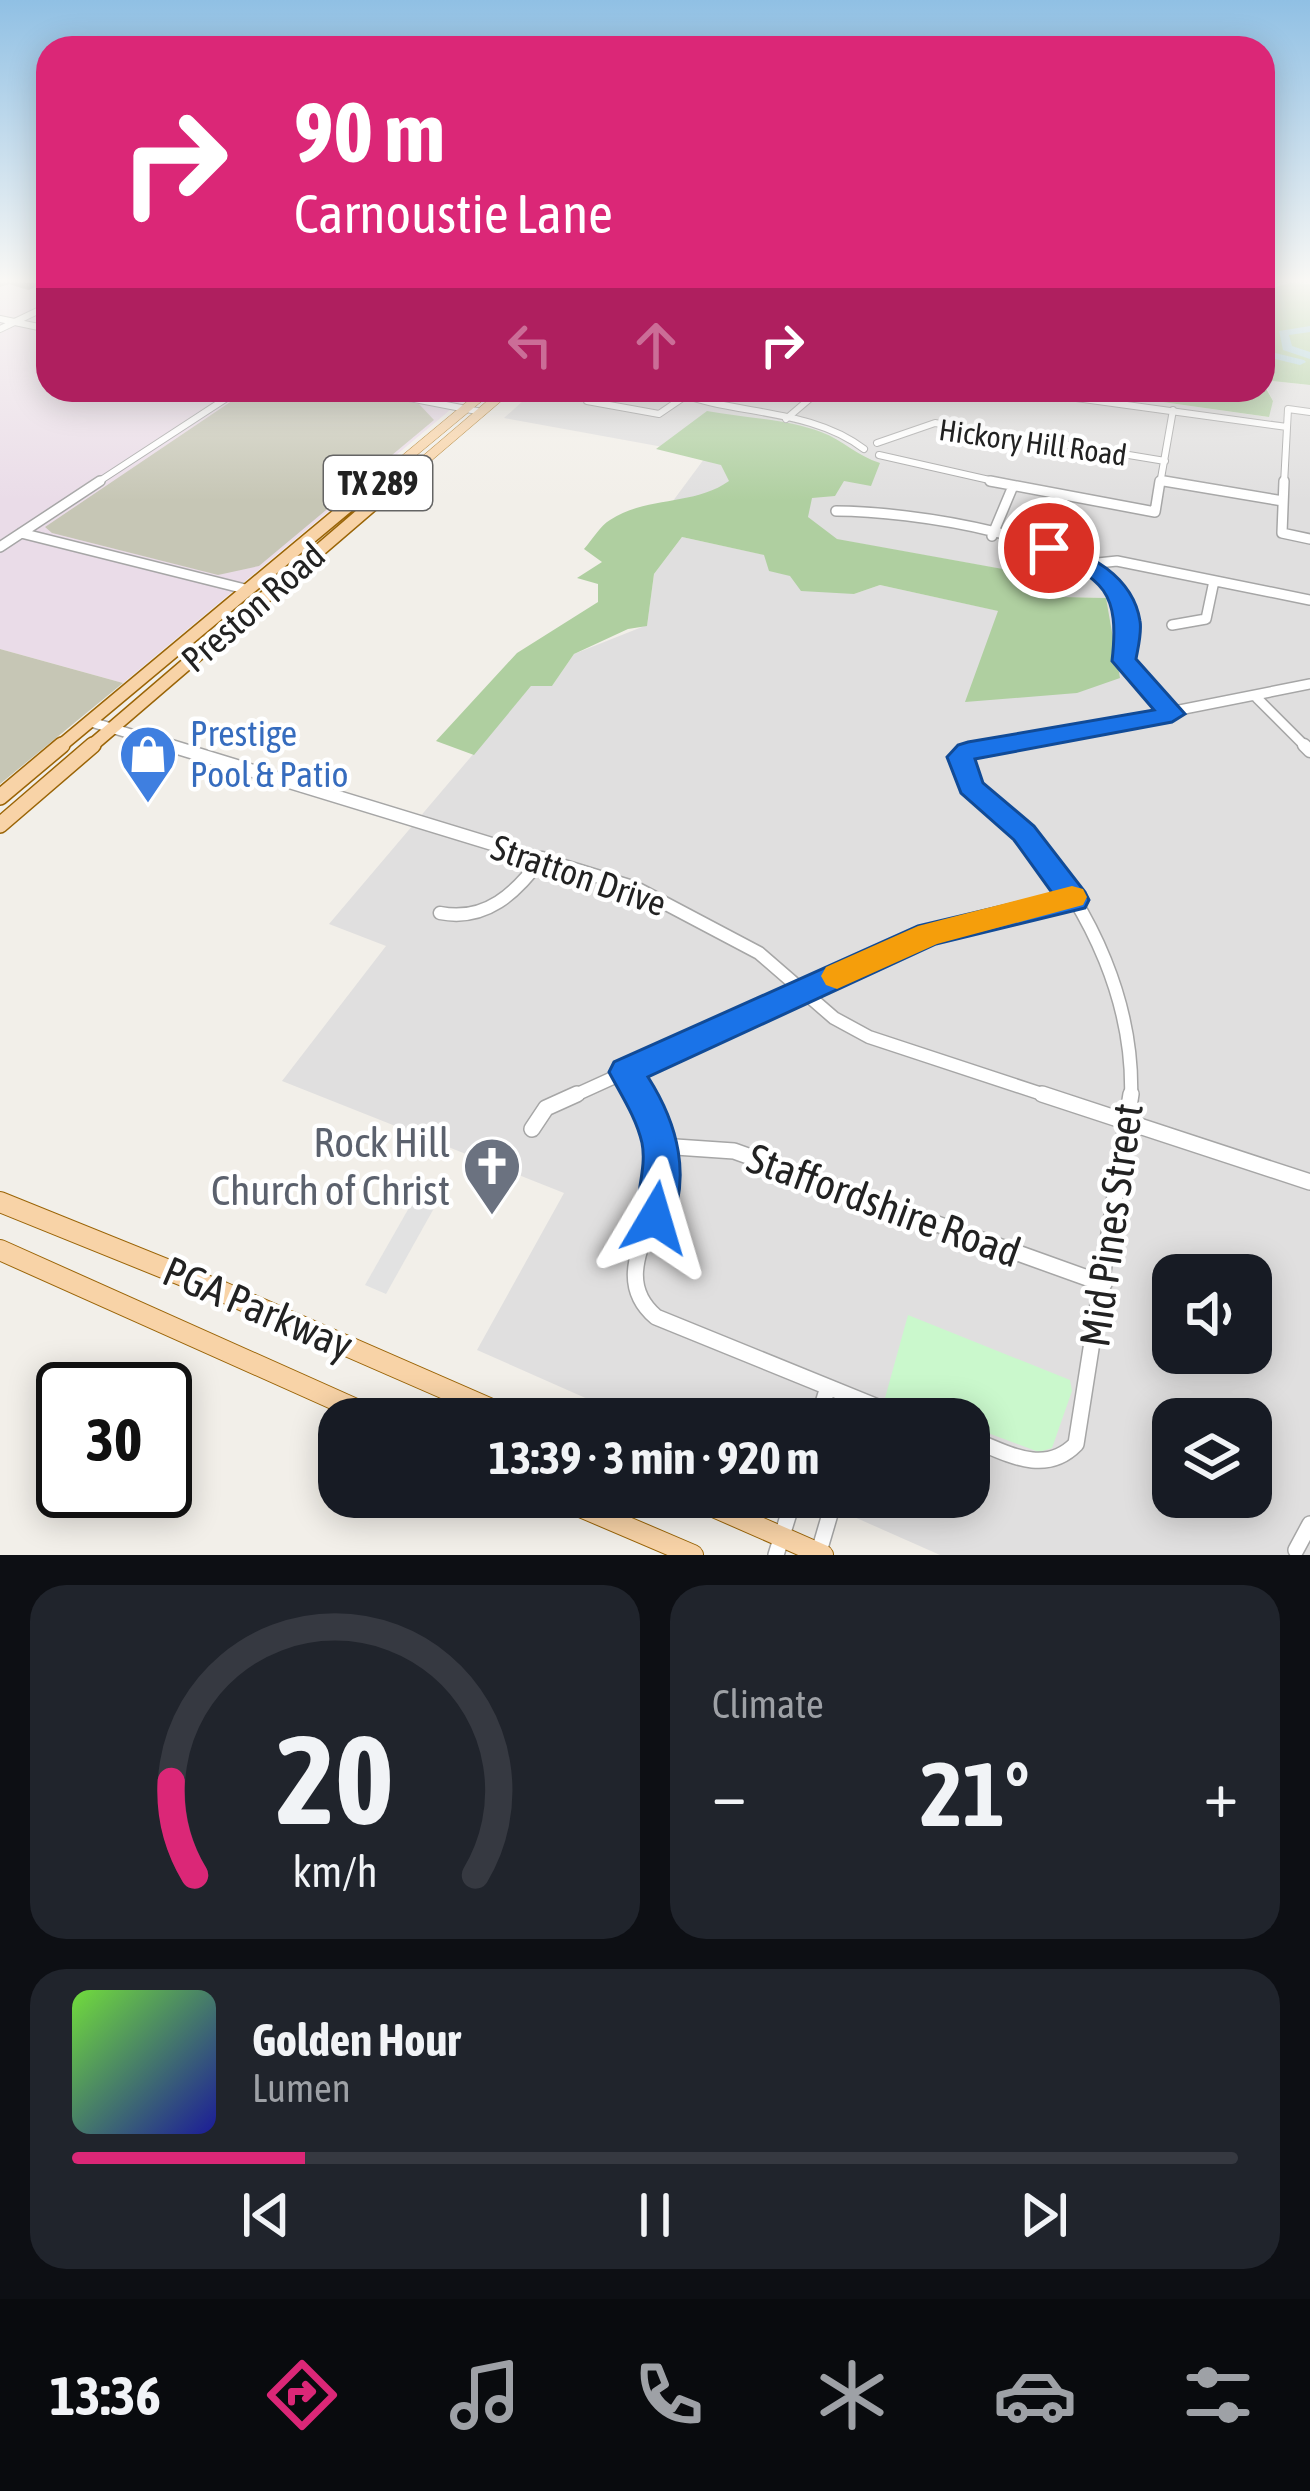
<!DOCTYPE html>
<meta charset="utf-8">
<style>
:root{--surface:#171b24;--page:#20242c;--text:#f1f3f6;--muted:#9ea1a6;--line:#363941;--accent:#db2777}
body{margin:0;font-family:"Asap Condensed",sans-serif;background:var(--page);color:var(--text);height:100vh;display:flex;flex-direction:column;font-size:45px;white-space:nowrap}
*{box-sizing:border-box;margin:0}
p{font-size:39px;color:var(--muted)}
.icon{flex:none;width:66px;height:66px;fill:none;stroke:currentColor;stroke-width:2;stroke-linecap:round;stroke-linejoin:round}
.map{position:relative;height:1555px;overflow:hidden}
.details{display:flex;flex-direction:column;gap:30px;padding:30px;background:#0d0f14;flex:1}
.details>*{flex:none}
.guide{position:absolute;left:36px;top:36px;width:1239px;height:366px;border-radius:36px;box-shadow:0 6px 30px #0003;background:#db2777;color:#fff;overflow:hidden}
.controls{position:absolute;left:1152px;top:1254px;display:grid;gap:24px}
.controls a{display:grid;place-items:center;width:120px;height:120px;border-radius:24px;background:var(--surface);box-shadow:0 6px 30px #0003;font-size:60px}
.speed{position:absolute;left:36px;top:1362px;display:flex;gap:24px;font-size:60px;font-weight:700;text-align:center}
.speed>*{display:grid;place-content:center;width:156px;height:156px;border-radius:50%;background:var(--surface);box-shadow:0 6px 30px #0003;line-height:1}
.speed .limit{border:6px solid #111;border-radius:18px;background:#fff;color:#111}
.pin{position:absolute;display:grid;place-items:center;width:102px;height:102px;color:#fff;margin:-51px;border:6px solid #fff;border-radius:50%;box-shadow:0 3px 12px #0007}
.me{position:absolute;width:132px;margin:-66px;rotate:7deg;stroke-linejoin:round;filter:drop-shadow(0 0 9px #0008)}
.turn{display:flex;align-items:center;gap:42px;height:252px;padding:0 60px;font-size:54px}
.turn .icon{width:156px;height:156px;stroke-width:2.5}
.turn b{display:block;font-size:84px;line-height:102px}
.lanes{display:flex;align-items:center;height:114px;padding:0 60px;background:#0003;justify-content:center;gap:60px;direction:ltr}
.lanes .off{opacity:.35}
.big{font-size:90px;font-weight:700;line-height:1.1}
.details .card{flex:1;display:flex;flex-direction:column;justify-content:center;gap:18px;min-width:0;padding:0 42px;border-radius:36px;background:var(--page)}
.details .dial{align-items:center;gap:0}
.dial svg{height:312px;overflow:visible;fill:none;stroke:var(--line);stroke-width:7;stroke-linecap:round;text-anchor:middle}
.dial text{fill:var(--text);stroke:none}
.song{display:flex;align-items:center;gap:36px}
.cover{width:144px;height:144px;border-radius:18px;background:linear-gradient(135deg,hsl(100 70% 55%),hsl(240 70% 35%))}
.played{height:12px;border-radius:6px;background:linear-gradient(90deg,var(--accent) 20%,var(--line) 20%)}
.keys{display:flex;justify-content:space-around;direction:ltr}
.heat{display:flex;justify-content:space-between;align-items:center;font-size:66px;direction:ltr}
.details .tiles{flex:1;display:grid;gap:30px;grid-template-columns:1fr 1fr}
.card:last-child{grid-column:span 2}
.trip{position:absolute;left:318px;top:1398px;width:672px;height:120px;border-radius:36px;background:var(--surface);box-shadow:0 6px 30px #0003;font-weight:700;line-height:120px;text-align:center}
.tabs{display:flex;height:192px;justify-content:space-around;align-items:center;background:#090b0e;color:var(--muted)}
.tabs .icon{width:84px;height:84px}
.tabs .current{color:var(--accent)}
.tabs b{font-size:54px;color:var(--text)}
.map>svg:first-child{display:block}
.residential{fill:#e0dfdf;fill-rule:evenodd}
.industrial{fill:#eadce8}
.construction{fill:#c6c6b5}
.forest{fill:#afcfa0}
.park{fill:#caf8cc}
.parking{fill:#e2e2e2}
.lines{fill:none;stroke-linecap:round;stroke-linejoin:round}
.river{fill:#acd3dd;fill-rule:evenodd}
.minor-far3-casing{stroke:#a6a6a6;stroke-width:8}
.minor-far2-casing{stroke:#a6a6a6;stroke-width:12}
.minor-far1-casing{stroke:#a6a6a6;stroke-width:15}
.minor-casing{stroke:#a6a6a6;stroke-width:18}
.major-far3-casing{stroke:#9a6406;stroke-width:10}
.major-far2-casing{stroke:#9a6406;stroke-width:15}
.major-far1-casing{stroke:#9a6406;stroke-width:18}
.major-casing{stroke:#9a6406;stroke-width:22}
.minor-far3{stroke:#fff;stroke-width:6}
.minor-far2{stroke:#fff;stroke-width:9}
.minor-far1{stroke:#fff;stroke-width:12}
.minor{stroke:#fff;stroke-width:15}
.major-far3{stroke:#f8d3a7;stroke-width:9}
.major-far2{stroke:#f8d3a7;stroke-width:12}
.major-far1{stroke:#f8d3a7;stroke-width:15}
.major{stroke:#f8d3a7;stroke-width:20}
.wall{fill:#a7a19d}
.shaded-wall{fill:#88837f}
.route{fill:#1a73e8;stroke:#114b97;stroke-width:3}
.slow{fill:#f59e0b}
.labels{text-anchor:middle;dominant-baseline:central;stroke-width:9;stroke-linejoin:round;paint-order:stroke}
.far-street-label{font-size:30px;fill:#222;stroke:#fff}
.shield{fill:#fff;stroke:#646464;stroke-width:3}
.shield-label{font-size:33px;font-weight:bold;fill:#222}
.street-label{font-size:36px;fill:#222;stroke:#fff}
.shop-label{font-size:36px;fill:#366cbe;stroke:#fff;text-anchor:start}
.near-worship-label{font-size:42px;fill:#5b616d;stroke:#fff;text-anchor:end}
.near-street-label{font-size:42px;fill:#222;stroke:#fff}
</style>
<div class="map">
<svg width="1310" height="1555" viewBox="0 0 1310 1555">
<rect width="100%" height="100%" fill="#f2efe9"/>
<path class="residential" d="M 1263,380 L 1310,385 L 1310,1555 L 940,1555 L 809,1497 L 969,1497 L 969,1419 L 633,1419 L 477,1350 L 564,1193 L 282,1081 L 386,946 L 329,924 L 531,686 L 552,686 L 574,654 L 647,625 L 654,574 L 682,537 L 765,555 L 791,576 L 854,594 L 880,585 L 999,611 L 966,702 L 1106,598 L 1062,597 L 1041,576 L 667,509 L 707,455 L 504,418 L 535,390 L 735,390 L 755,398 L 779,390 L 1077,390 L 1268,417 L 1273,401 ZM 1173,1275 L 1251,1275 L 1251,1353 L 1173,1353 ZM 1173,1419 L 1251,1419 L 1251,1497 L 1173,1497 Z"/>
<path class="industrial" d="M 0,283 L 48,283 L 48,390 L 474,390 L 123,683 L 0,649 Z"/>
<path class="construction" d="M 248,390 L 351,390 L 419,404 L 434,420 L 259,566 L 218,575 L 52,533 L 45,527 Z
M 0,649 L 123,683 L 0,784 Z"/>
<path class="forest" d="M 1290,283 L 1310,284 L 1310,385 L 1263,380 L 1263,298 L 1271,288 Z
M 1263,383 L 1273,401 L 1269,417 L 1077,390 L 1263,390 Z
M 707,411 C 744,418 787,419 821,432 C 843,440 857,456 880,463 L 871,486 L 844,481 L 835,496 L 812,498 L 808,517 L 837,539 L 1041,576 L 1062,597 L 1106,598 L 1120,678 L 1077,693 L 965,702 L 998,611 L 880,585 L 854,594 L 801,591 L 790,576 L 769,571 L 764,555 L 682,537 L 654,574 L 647,626 L 628,629 L 574,654 L 552,686 L 531,686 L 474,755 L 436,741 L 517,653 L 598,602 L 598,584 L 577,578 L 602,562 L 584,549 C 592,540 600,526 610,520 C 646,496 694,506 729,481 L 721,465 L 656,449 Z"/>
<path class="park" d="M 908,1315 L 1070,1380 L 1072,1391 L 1052,1448 L 1039,1452 L 969,1426 L 969,1419 L 942,1419 L 885,1398 Z"/>
<path class="parking" d="M 418,1192 L 438,1201 L 386,1294 L 365,1285 Z"/>
<g class="lines">
<path class="river" d="M 1310,326 L 1310,332 L 1289,335 L 1292,346 L 1310,352 L 1310,359 L 1283,350 L 1279,331 Z
M 1263,350 L 1304,360 L 1306,362 L 1300,365 L 1263,356 Z"/>
<g class="minor-far3-casing">
<path id="minor-far3" d="M 0,319 L 48,329
M 0,329 L 48,306
M 368,390 L 482,412
M 671,390 C 733,416 809,407 864,449
M 1018,390 L 1287,427
M 587,401 L 659,414 L 684,397
M 786,419 L 820,390
M 877,443 L 935,423 L 1165,461
M 879,455 L 1007,484
M 1161,481 L 1182,484
M 95,484 L 239,390
M 1160,484 L 1173,410
M 1284,484 L 1288,409 L 1310,412"/>
</g>
<g class="minor-far2-casing">
<path id="minor-far2" d="M 990,481 L 1155,512 L 1160,481
M 1164,481 L 1283,501
M 1284,481 L 1282,533 L 1310,539
M 836,511 C 905,511 1095,535 1125,606 C 1132,623 1126,644 1124,661 L 1172,714
M 21,533 L 249,590
M 992,536 L 1013,486
M 0,547 L 100,481
M 1088,564 L 1117,561 L 1310,600
M 1172,625 L 1206,619 L 1214,581
M 1257,698 L 1307,748
M 91,722 L 178,748
M 988,748 L 1310,684"/>
</g>
<g class="minor-far1-casing">
<path id="minor-far1" d="M 168,745 L 636,888 L 759,953 L 834,1018 L 869,1037 L 1051,1097
M 1010,745 L 968,751 L 961,757 C 970,799 1005,811 1031,841 C 1092,910 1134,1004 1131,1097
M 1304,745 L 1310,751
M 440,913 C 486,922 516,893 542,858
M 626,1072 L 641,1097
M 571,1097 L 925,936 L 1074,900"/>
</g>
<g class="minor-casing">
<path id="minor" d="M 640,1094 C 654,1119 665,1146 663,1176 C 658,1226 608,1276 656,1317 L 907,1419
M 1042,1094 L 1310,1182
M 532,1129 L 546,1108 L 577,1094
M 661,1146 L 734,1151 L 1104,1284
M 818,1419 L 828,1387
M 969,1438 C 1005,1452 1044,1477 1076,1444 L 1131,1094
M 1296,1550 L 1310,1524
M 776,1555 L 794,1497
M 818,1555 L 835,1497"/>
</g>
<g class="major-far3-casing">
<path id="major-far3" d="M 375,484 L 488,390
M 397,484 L 507,390"/>
</g>
<g class="major-far2-casing">
<path id="major-far2" d="M 58,748 L 378,481
M 89,748 L 400,481"/>
</g>
<g class="major-far1-casing">
<path id="major-far1" d="M 0,797 L 62,745
M 0,825 L 93,745"/>
</g>
<g class="major-casing">
<path id="major" d="M 0,1202 L 223,1292 L 514,1419
M 0,1250 L 378,1419
M 557,1497 L 693,1555
M 691,1497 L 823,1555"/>
</g>
<use href="#minor-far3" class="minor-far3"/>
<use href="#minor-far2" class="minor-far2"/>
<use href="#minor-far1" class="minor-far1"/>
<use href="#minor" class="minor"/>
<use href="#major-far3" class="major-far3"/>
<use href="#major-far2" class="major-far2"/>
<use href="#major-far1" class="major-far1"/>
<use href="#major" class="major"/>
</g>
<path class="wall" d="M 0,283 L 48,283 L 28,290 L 9,284 L 0,287 Z"/>
<path class="shaded-wall" d="M 25,283 L 48,283 L 28,290 Z"/>
<linearGradient id="sky" x2="0" y2="1"><stop stop-color="#90c0e4"/><stop offset="0.56" stop-color="#f9f8f5"/><stop offset="1" stop-color="#f9f8f5" stop-opacity="0"/></linearGradient>
<rect width="1310" height="501" fill="url(#sky)"/>
<path class="route" d="M 1049,542 C 1088,552 1133,576 1140,621 C 1142,632 1138,648 1136,659 L 1185,714 L 1172,722 L 975,759 L 983,783 L 1034,826 L 1085,892 L 1089,900 L 1085,908 L 936,944 L 648,1077 C 678,1124 692,1178 668,1230 L 655,1235 L 641,1230 C 630,1206 648,1172 642,1143 C 636,1117 621,1095 609,1072 L 614,1062 L 918,926 L 1053,894 L 1014,840 L 961,793 L 947,757 L 958,745 L 968,742 L 1154,710 L 1112,661 C 1120,592 1104,578 1042,553 L 1042,543 Z"/>
<path class="slow" d="M 1072,886 L 1083,889 L 1087,897 L 1083,905 L 937,944 L 837,989 L 826,985 L 821,976 L 826,967 L 918,926 Z"/>
<defs>
<g id="shop-pin" transform="scale(3)"><path d="M0 17L-7.5 6A9.5 9.5 0 1 1 7.5 6Z" fill="#3f7fe0" stroke="#fff"/><path d="M-5-2.5h2.3a2.7 3.5 0 0 1 5.4 0H5L5.5 6h-11ZM-1.5-2.5h3a1.5 2.3 0 0 0-3 0Z" fill="#fff"/></g>
<g id="church-pin" transform="scale(3)"><path d="M0 17L-7.5 6A9.5 9.5 0 1 1 7.5 6Z" fill="#6b7280" stroke="#fff"/><path d="M-1.2-6h2.4v3.5h3.3v2.4h-3.3V6h-2.4V-.1h-3.3v-2.4h3.3Z" fill="#fff"/></g>
</defs>
<g fill-rule="evenodd">
<use href="#shop-pin" x="148" y="754"/>
<use href="#church-pin" x="492" y="1166"/>
</g>
<g class="labels">
<g class="far-street-label">
<text transform="translate(1033 442) rotate(8)">Hickory Hill Road</text>
</g>
<rect class="shield" x="324" y="456" width="108" height="54" rx="9"/>
<g class="shield-label">
<text x="378" y="483">TX 289</text>
</g>
<g class="street-label">
<text transform="translate(253 607) rotate(-41)">Preston Road</text>
<text transform="translate(579 875) rotate(19)">Stratton Drive</text>
</g>
<g class="shop-label">
<text x="190" y="733">Prestige<tspan x="190" dy="41">Pool &amp; Patio</tspan></text>
</g>
<g class="near-worship-label">
<text x="450" y="1142">Rock Hill<tspan x="450" dy="48">Church of Christ</tspan></text>
</g>
<g class="near-street-label">
<text transform="translate(884 1205) rotate(20)">Staffordshire Road</text>
<text transform="translate(1111 1225) rotate(-82)">Mid Pines Street</text>
<text transform="translate(258 1308) rotate(23)">PGA Parkway</text>
</g>
</g>
</svg>
<div class="controls">
<a><svg class="icon" aria-label="sound" viewBox="0 0 24 24"><path d="M4 9h4l5-4v14l-5-4H4zM17 9q2 3 0 6"/></svg></a>
<a><svg class="icon" aria-label="layers" viewBox="0 0 24 24"><path d="M12 4l9 5-9 5-9-5zM3 14l9 5 9-5"/></svg></a>
</div>
<div class="speed"><div class="limit">30</div></div>
<div class="pin" style="left:1049px;top:548px;background:#d93025"><svg class="icon" aria-label="arrive" viewBox="0 0 24 24"><path d="M6 21V4h12l-3 4 3 4H6"/></svg></div>
<svg class="me" style="left:655px;top:1218px" viewBox="-20 -20 40 40"><path d="M0-17L14 15 0 8-14 15z" fill="#1a73e8" stroke="#fff" stroke-width="4"/></svg>
<div class="trip">13:39 · 3 min · 920 m</div>
<div class="guide">
<div class="turn"><svg class="icon" aria-label="right" viewBox="0 0 24 24"><path d="M7 20v-9h11M14 6l5 5-5 5"/></svg><div><b>90 m</b>Carnoustie Lane</div></div>
<div class="lanes"><svg class="icon off" aria-label="left" viewBox="0 0 24 24"><path d="M17 20v-9H6M10 6l-5 5 5 5"/></svg><svg class="icon off" aria-label="ahead" viewBox="0 0 24 24"><path d="M12 20V5M6 11l6-6 6 6"/></svg><svg class="icon" aria-label="right" viewBox="0 0 24 24"><path d="M7 20v-9h11M14 6l5 5-5 5"/></svg></div>
</div>
</div>
<section class="details">
<div class="tiles">
<div class="card dial"><svg viewBox="0 0 100 80">
<path d="M14 69A42 42 0 1 1 86 69"/>
<path d="M14 69A42 42 0 0 1 8 45" stroke="#db2777"/>
<text x="50" y="56" font-size="32" font-weight="700">20</text>
<text x="50" y="72" font-size="11">km/h</text>
</svg></div>
<div class="card"><p>Climate</p>
<div class="heat"><a>−</a><b class="big">21°</b><a>+</a></div>
</div>
<div class="card">
<div class="song"><i class="cover"></i><div><b>Golden Hour</b><p>Lumen</p></div></div>
<div class="played"></div>
<div class="keys"><svg class="icon" aria-label="previous" viewBox="0 0 24 24"><path d="M18 5L8 12l10 7zM5 5v14"/></svg><svg class="icon" aria-label="pause" viewBox="0 0 24 24"><path d="M8 5v14M16 5v14"/></svg><svg class="icon" aria-label="next" viewBox="0 0 24 24"><path d="M6 5l10 7-10 7zM19 5v14"/></svg></div>
</div>
</div>
</section>
<nav class="tabs">
<b>13:36</b>
<svg class="icon current" aria-label="directions" viewBox="0 0 24 24"><path d="M12 3l9 9-9 9-9-9zM9 14v-3h6M13 9l2 2-2 2"/></svg>
<svg class="icon" aria-label="music" viewBox="0 0 24 24"><path d="M9 18V5l10-2v13"/><circle cx="6" cy="18" r="3"/><circle cx="16" cy="16" r="3"/></svg>
<svg class="icon" aria-label="phone" viewBox="0 0 24 24"><path d="M5 4h4l2 5-3 2q2 4 5 5l2-3 5 2v4C11 20 4 13 5 4z"/></svg>
<svg class="icon" aria-label="climate" viewBox="0 0 24 24"><path d="M12 3v18M4 7l16 10M4 17L20 7"/></svg>
<svg class="icon" aria-label="car" viewBox="0 0 24 24"><path d="M5 17H2v-5l4-1 3-4h7l3 4 3 1v5h-3M9 17h6M6 11h13"/><circle cx="7" cy="17" r="2"/><circle cx="17" cy="17" r="2"/></svg>
<svg class="icon" aria-label="filters" viewBox="0 0 24 24"><path d="M4 7h16M4 17h16"/><circle cx="9" cy="7" r="2"/><circle cx="15" cy="17" r="2"/></svg>
</nav>
